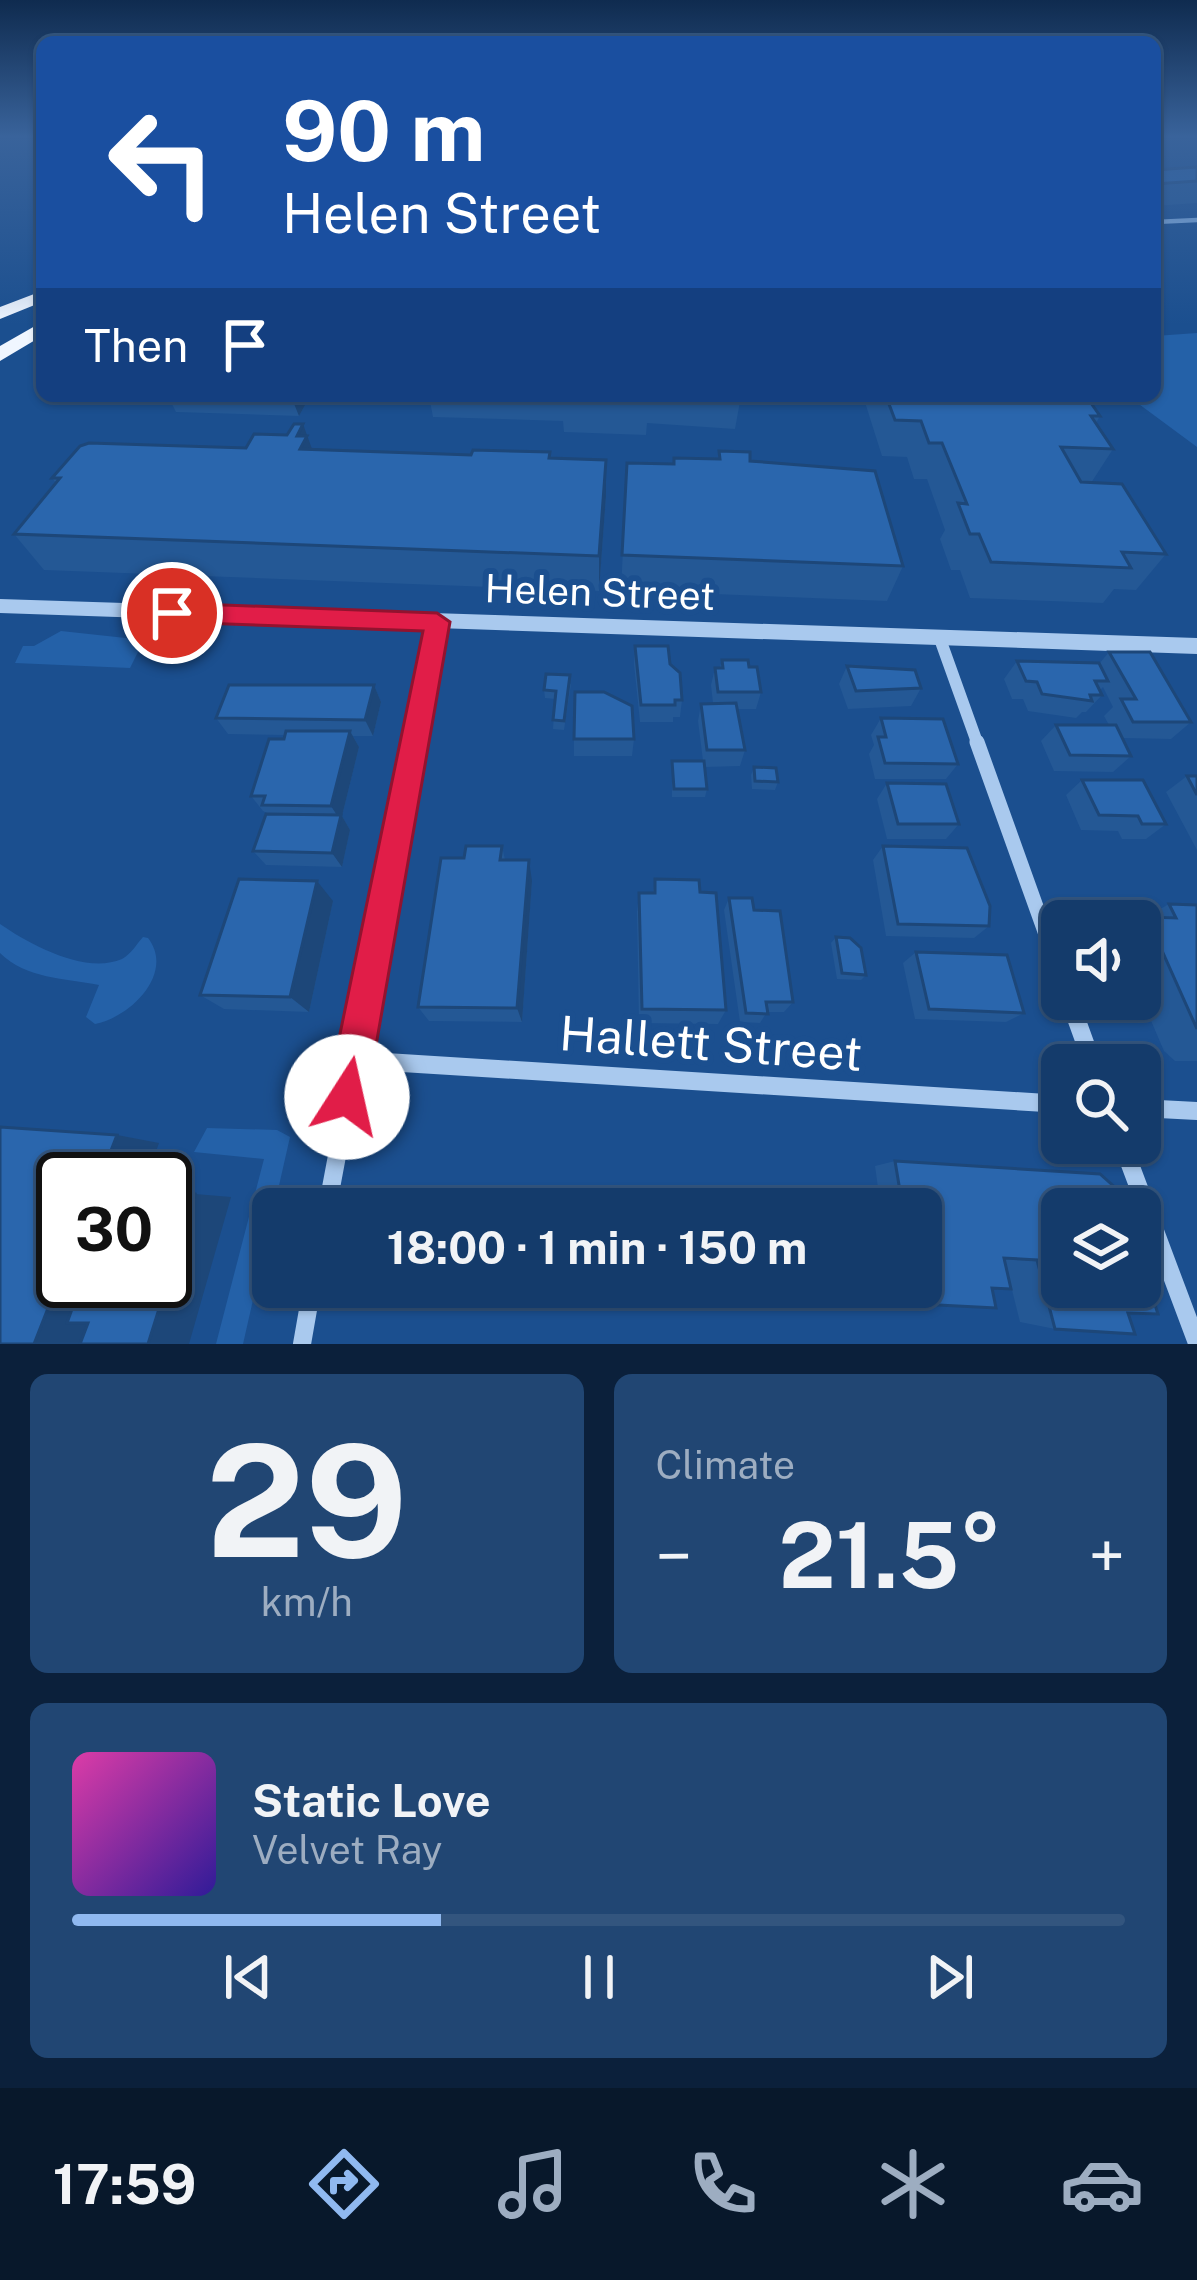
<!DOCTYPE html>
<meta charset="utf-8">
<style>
:root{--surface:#143b6b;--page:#214673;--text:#f1f3f6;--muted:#9dadc1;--line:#33557e;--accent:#90b9f0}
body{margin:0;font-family:"Public Sans",sans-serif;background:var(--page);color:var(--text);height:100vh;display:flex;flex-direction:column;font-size:45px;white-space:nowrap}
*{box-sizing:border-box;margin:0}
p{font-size:39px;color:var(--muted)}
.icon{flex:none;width:66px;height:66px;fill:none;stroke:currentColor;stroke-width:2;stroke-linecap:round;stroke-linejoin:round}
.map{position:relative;height:1344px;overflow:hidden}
.sheet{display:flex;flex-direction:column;gap:30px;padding:30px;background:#0b203b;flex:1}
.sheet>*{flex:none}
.banner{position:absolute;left:36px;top:36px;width:1125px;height:366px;border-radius:18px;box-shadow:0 3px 9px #0004,0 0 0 3px var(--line);background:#1a4fa0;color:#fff;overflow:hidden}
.fabs{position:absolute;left:1041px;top:900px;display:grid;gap:24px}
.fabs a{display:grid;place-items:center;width:120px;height:120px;border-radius:18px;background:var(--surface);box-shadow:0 3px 9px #0004,0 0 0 3px var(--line);font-size:60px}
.speed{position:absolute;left:36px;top:1152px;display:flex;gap:24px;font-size:60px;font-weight:700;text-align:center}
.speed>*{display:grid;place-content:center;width:156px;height:156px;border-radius:50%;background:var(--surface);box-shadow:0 3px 9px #0004,0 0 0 3px var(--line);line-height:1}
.speed .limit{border:6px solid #111;border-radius:18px;background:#fff;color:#111}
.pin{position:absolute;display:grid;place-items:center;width:102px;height:102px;color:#fff;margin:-51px;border:6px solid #fff;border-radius:50%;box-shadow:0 3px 12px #0007}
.me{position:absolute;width:132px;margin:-66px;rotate:10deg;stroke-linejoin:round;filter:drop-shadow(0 0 9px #0008)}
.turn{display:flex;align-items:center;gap:42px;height:252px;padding:0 48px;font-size:54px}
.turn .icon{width:156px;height:156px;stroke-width:2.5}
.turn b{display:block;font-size:84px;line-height:102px}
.then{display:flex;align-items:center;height:114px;padding:0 48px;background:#0003;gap:24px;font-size:45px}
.big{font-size:90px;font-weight:700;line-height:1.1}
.sheet .tile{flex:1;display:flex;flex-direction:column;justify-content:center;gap:18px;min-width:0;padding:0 42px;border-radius:18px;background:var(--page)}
.sheet .dial{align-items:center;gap:0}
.dial b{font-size:156px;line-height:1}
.song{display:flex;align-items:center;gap:36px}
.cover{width:144px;height:144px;border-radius:18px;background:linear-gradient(135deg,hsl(320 70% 55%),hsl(250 70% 35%))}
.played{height:12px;border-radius:6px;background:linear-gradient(90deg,var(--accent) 35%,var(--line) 35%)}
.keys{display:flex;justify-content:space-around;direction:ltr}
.heat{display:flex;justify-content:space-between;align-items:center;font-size:66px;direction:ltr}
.sheet .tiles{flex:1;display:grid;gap:30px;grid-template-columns:1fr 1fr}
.tile:last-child{grid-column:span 2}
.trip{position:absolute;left:252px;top:1188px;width:690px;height:120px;border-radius:18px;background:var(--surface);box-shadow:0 3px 9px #0004,0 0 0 3px var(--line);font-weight:700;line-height:120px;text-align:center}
.tabs{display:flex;height:192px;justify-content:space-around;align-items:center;background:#08182b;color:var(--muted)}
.tabs .icon{width:84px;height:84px}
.tabs .selected{color:var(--accent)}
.tabs b{font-size:54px;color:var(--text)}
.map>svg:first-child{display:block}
.green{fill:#2461a8}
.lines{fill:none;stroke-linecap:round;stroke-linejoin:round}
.stream{stroke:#9cc4f0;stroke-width:4.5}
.minor-far2{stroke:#a9c9ee;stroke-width:12}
.minor-far1{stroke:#a9c9ee;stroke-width:15}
.minor{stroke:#a9c9ee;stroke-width:18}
.tertiary{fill:#a9c9ee;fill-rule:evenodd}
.primary{fill:#f0f6ff;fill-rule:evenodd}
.wall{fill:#245895}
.shaded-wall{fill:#1d4779}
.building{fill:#2a66ad;stroke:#1d4779;stroke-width:3}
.route{fill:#e11d48;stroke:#92132f;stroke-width:3}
.labels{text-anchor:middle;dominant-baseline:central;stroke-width:12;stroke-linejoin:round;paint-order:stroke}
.street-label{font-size:39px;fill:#fff;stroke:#1b4f8f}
.near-street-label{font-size:48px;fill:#fff;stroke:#1b4f8f}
</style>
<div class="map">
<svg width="1197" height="1344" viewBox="0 0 1197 1344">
<rect width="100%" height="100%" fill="#1b4f8f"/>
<path class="green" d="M 1197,333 L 1197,447 L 1128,396 L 1155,396 L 1155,336 Z
M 61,631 L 144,640 L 130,668 L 15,663 L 23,646 L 34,646 Z
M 0,924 C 29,944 85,975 122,959 C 131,954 136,945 143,937 L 148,938 C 175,973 131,1017 95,1024 L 86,1017 L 99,985 C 65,978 26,979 0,953 Z
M 207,1128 L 277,1130 L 290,1137 L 243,1344 L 216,1344 L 264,1159 L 194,1152 Z"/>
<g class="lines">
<path class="stream" d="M 1155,222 L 1197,220"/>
<path class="minor-far2" d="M 940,639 L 978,745
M 414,745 L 437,622"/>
<path class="minor-far1" d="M 977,742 L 1062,979
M 1069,999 L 1073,1010
M 364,1010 L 415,742"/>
<path class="minor" d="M 1072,1007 L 1093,1065
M 354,1060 L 1062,1104
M 1140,1108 L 1197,1111
M 1122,1143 L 1197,1343
M 327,1209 L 365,1007
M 302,1344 L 312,1287"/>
<path class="tertiary" d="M 0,599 L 1197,638 L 1197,654 L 0,613 Z"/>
<path class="primary" d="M 42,291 L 42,302 L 0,319 L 0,307 Z
M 42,322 L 42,336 L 0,361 L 0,346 Z"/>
</g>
<path class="wall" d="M 1197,167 L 1197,203 L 1155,206 L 1155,170 Z
M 168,396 L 310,396 L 299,416 L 176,412 Z
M 429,396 L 741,396 L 735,429 L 647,423 L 646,435 L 564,432 L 563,421 L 433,417 Z
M 863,396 L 1086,396 L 1100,416 L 1096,423 L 1113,449 L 1091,483 L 1166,554 L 1136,590 L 1114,589 L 1103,603 L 970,598 L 960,570 L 951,570 L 940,539 L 945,530 L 927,479 L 914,479 L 907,457 L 882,456 Z
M 312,450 L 550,458 L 606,496 L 599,591 L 44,570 L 14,534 L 56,483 L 52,478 Z
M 719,451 L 750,461 L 903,566 L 887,601 L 664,592 L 663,605 L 646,603 L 647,592 L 621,591 L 627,463 L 673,464 L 718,459 Z
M 635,646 L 670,664 L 682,700 L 680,717 L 673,717 L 673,722 L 640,722 L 634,664 Z
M 1109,652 L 1191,722 L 1171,739 L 1122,738 L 1131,756 L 1113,772 L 1054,771 L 1041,741 L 1056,725 L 1109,725 L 1104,716 L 1113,707 L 1103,687 L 1100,690 L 1102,695 L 1086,712 L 1082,712 L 1076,718 L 1028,711 L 1023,699 L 1012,699 L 1004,679 L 1017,661 L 1099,664 Z
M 722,660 L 749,667 L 761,692 L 756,709 L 737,709 L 745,750 L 740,766 L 705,767 L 707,789 L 705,797 L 672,797 L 672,761 L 703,761 L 698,721 L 701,704 L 713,703 L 711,685 L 715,668 L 720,668 Z
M 847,666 L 921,688 L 911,706 L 848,709 L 839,684 Z
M 571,684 L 564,730 L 553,729 L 555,699 L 545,698 L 544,690 Z
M 374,685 L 381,702 L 373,736 L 353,736 L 359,747 L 342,816 L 350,830 L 342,867 L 266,865 L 253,851 L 269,814 L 263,811 L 251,796 L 285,735 L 228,734 L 216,718 Z
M 881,718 L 958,764 L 946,779 L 875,779 L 869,754 L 874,745 L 871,735 Z
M 574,739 L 634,739 L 632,756 L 574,756 Z
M 754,767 L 778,782 L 775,790 L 752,789 L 751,775 Z
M 1187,776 L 1197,776 L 1197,850 L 1166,792 Z
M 1082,780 L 1166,824 L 1146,839 L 1122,839 L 1118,831 L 1081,830 L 1066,795 Z
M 887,783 L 959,824 L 946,839 L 887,839 L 877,799 Z
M 502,846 L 505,860 L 532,881 L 522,1022 L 429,1021 L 418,1007 L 464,858 Z
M 883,846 L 989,926 L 974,938 L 886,936 L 873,860 Z
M 655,879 L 700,892 L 726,1010 L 718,1024 L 639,1023 L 637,912 L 639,893 L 653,893 Z
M 729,898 L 754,910 L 793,1002 L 784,1012 L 767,1012 L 760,1023 L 740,1022 L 724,910 Z
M 333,901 L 309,1012 L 224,1009 L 200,995 Z
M 1169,904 L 1197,905 L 1197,1061 L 1175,1061 L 1164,1051 L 1140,995 L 1139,921 Z
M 836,937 L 866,975 L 861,980 L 837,979 L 831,943 Z
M 916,952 L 1024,1013 L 1006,1022 L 915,1019 L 903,963 Z
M 895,1161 L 1128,1313 L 1055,1329 L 1020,1322 L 1004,1258 L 992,1288 L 919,1304 L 895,1298 L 893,1287 L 921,1287 L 921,1209 L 881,1209 L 875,1166 Z"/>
<path class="shaded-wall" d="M 291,396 L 310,396 L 299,416 Z
M 303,424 L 316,460 L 314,485 L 297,436 Z
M 606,460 L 606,496 L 599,591 L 599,556 Z
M 374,685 L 381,702 L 373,736 L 365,720 Z
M 350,731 L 359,747 L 342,816 L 350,830 L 342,867 L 332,853 L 340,820 L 331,806 Z
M 529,860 L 532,881 L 522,1022 L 517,1008 Z
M 317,881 L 333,901 L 309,1012 L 290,997 Z
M 117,1135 L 159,1143 L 146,1179 L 100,1179 Z
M 195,1194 L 231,1197 L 189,1344 L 148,1344 Z
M 61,1275 L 63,1275 L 63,1281 L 109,1281 L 86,1344 L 34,1344 Z"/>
<path class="building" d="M 1197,167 L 1197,181 L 1155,184 L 1155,170 Z
M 562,396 L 648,396 L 648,399 Z
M 886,396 L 1086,396 L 1100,416 L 1091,416 L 1113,449 L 1061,447 L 1081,482 L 1122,484 L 1166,554 L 1122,552 L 1131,568 L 991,562 L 979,534 L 970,534 L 958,503 L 967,504 L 942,443 L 929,443 L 921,421 L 895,420 Z
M 294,424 L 303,424 L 297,436 L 307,436 L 300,449 L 471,455 L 473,450 L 550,452 L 549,458 L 606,460 L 599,556 L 14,534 L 60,478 L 52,478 L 80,446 L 89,443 L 246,448 L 254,434 L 287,435 Z
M 719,451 L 750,452 L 750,461 L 875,471 L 903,566 L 622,555 L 627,463 L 674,464 L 674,458 L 720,459 Z
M 647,587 L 664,588 L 664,595 L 647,594 Z
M 635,646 L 668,646 L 670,664 L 680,673 L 682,700 L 675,700 L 675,705 L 641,705 Z
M 1109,652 L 1150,652 L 1191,722 L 1133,722 L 1121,699 L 1136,699 Z
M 722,660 L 748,660 L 749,667 L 757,667 L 761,692 L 718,692 L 715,668 L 723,668 Z
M 1017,661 L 1099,663 L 1108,681 L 1095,681 L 1102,695 L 1090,695 L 1092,701 L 1042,694 L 1037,682 L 1026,681 Z
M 847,666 L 915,670 L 921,688 L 856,691 Z
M 546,674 L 570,675 L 564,721 L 553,720 L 556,691 L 544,690 Z
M 229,685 L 374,685 L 365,720 L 216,718 Z
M 575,692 L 604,692 L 632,706 L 634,739 L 574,739 Z
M 736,703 L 745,750 L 707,750 L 701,704 Z
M 881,718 L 943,719 L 958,764 L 885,763 L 878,737 L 886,737 Z
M 1056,725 L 1116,725 L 1131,756 L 1070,755 Z
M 286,731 L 350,731 L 331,806 L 262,805 L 265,796 L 251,796 L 269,739 L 284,739 Z
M 672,761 L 704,761 L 707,789 L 674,789 Z
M 754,767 L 776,768 L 778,782 L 755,781 Z
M 1187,776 L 1197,776 L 1197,795 Z
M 1082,780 L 1143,780 L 1166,824 L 1142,824 L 1138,816 L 1099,815 Z
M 887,783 L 946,784 L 959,824 L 898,824 Z
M 266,814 L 341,815 L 332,853 L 253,851 Z
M 466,846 L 502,846 L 500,860 L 529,860 L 517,1008 L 418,1007 L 441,858 L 464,858 Z
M 883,846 L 967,848 L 990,906 L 989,926 L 898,924 Z
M 239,879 L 317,881 L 290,997 L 200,995 Z
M 655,879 L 699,880 L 700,892 L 716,893 L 726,1010 L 642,1009 L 639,893 L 655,893 Z
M 729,898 L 752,898 L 754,910 L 780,911 L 793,1002 L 766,1002 L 768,1014 L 746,1013 Z
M 1169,904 L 1197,905 L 1197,1029 L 1147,917 L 1176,918 Z
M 836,937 L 850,938 L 861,948 L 866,975 L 842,973 Z
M 916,952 L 1007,955 L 1024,1013 L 929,1009 Z
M 0,1127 L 117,1135 L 100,1179 L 63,1179 L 63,1276 L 61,1275 L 34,1344 L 0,1344 Z
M 895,1161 L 1100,1174 L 1118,1190 L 1124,1209 L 1062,1209 L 1062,1287 L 1140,1287 L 1140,1259 L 1158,1314 L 1128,1313 L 1135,1334 L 1055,1329 L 1037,1260 L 1004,1258 L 1011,1289 L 992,1288 L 996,1308 L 919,1304 L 916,1287 L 921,1287 L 921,1209 L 903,1209 Z
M 165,1191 L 195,1194 L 148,1344 L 80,1344 L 88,1323 L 67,1323 L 82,1281 L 165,1281 Z"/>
<linearGradient id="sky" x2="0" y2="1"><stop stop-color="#0f2b4f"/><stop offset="0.42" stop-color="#39639b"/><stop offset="1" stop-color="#39639b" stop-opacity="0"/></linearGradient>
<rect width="1197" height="325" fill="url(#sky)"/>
<path class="route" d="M 172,603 L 437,613 L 450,622 L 367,1097 L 362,1111 L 347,1117 L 333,1111 L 327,1097 L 423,631 L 172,622 L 160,613 Z"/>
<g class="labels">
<g class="street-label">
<text transform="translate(600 592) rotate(2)">Helen Street</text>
</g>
<g class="near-street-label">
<text transform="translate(711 1043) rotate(4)">Hallett Street</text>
</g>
</g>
</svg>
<div class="fabs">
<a><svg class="icon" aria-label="sound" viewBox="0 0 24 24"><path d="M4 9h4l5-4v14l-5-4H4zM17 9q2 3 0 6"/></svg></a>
<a><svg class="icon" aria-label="search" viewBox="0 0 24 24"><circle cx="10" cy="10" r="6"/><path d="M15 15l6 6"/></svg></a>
<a><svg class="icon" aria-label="layers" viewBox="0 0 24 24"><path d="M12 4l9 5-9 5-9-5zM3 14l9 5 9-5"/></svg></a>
</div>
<div class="speed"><div class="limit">30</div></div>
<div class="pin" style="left:172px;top:613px;background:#d93025"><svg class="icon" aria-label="arrive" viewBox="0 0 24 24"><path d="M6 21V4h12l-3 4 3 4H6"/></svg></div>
<svg class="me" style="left:347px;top:1097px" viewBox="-20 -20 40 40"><circle r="19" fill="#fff"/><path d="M0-13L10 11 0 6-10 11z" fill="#e11d48"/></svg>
<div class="trip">18:00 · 1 min · 150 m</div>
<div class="banner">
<div class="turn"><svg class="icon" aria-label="left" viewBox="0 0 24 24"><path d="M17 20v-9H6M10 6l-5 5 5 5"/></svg><div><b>90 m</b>Helen Street</div></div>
<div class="then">Then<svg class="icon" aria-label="arrive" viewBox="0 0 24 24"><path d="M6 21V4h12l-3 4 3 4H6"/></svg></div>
</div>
</div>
<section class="sheet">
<div class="tiles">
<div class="tile dial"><b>29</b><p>km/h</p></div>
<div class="tile"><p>Climate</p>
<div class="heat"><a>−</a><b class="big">21.5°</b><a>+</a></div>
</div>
<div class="tile">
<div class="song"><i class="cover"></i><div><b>Static Love</b><p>Velvet Ray</p></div></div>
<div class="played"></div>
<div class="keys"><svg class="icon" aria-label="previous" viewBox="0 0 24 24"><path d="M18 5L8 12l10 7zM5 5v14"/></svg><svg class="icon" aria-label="pause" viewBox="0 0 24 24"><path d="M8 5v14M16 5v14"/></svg><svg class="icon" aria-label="next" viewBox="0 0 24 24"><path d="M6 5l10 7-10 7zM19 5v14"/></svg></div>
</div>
</div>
</section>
<nav class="tabs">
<b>17:59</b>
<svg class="icon selected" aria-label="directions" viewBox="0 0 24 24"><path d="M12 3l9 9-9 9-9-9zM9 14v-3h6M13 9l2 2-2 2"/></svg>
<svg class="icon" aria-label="music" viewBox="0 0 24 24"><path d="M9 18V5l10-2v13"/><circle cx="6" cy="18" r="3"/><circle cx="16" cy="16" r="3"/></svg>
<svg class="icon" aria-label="phone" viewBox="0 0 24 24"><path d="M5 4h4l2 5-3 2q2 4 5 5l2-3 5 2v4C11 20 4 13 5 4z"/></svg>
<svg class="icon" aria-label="climate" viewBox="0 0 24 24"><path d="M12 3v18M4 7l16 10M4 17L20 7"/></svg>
<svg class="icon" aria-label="car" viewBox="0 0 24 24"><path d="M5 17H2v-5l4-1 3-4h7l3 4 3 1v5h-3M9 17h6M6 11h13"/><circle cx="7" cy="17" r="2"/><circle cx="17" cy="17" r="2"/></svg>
</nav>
